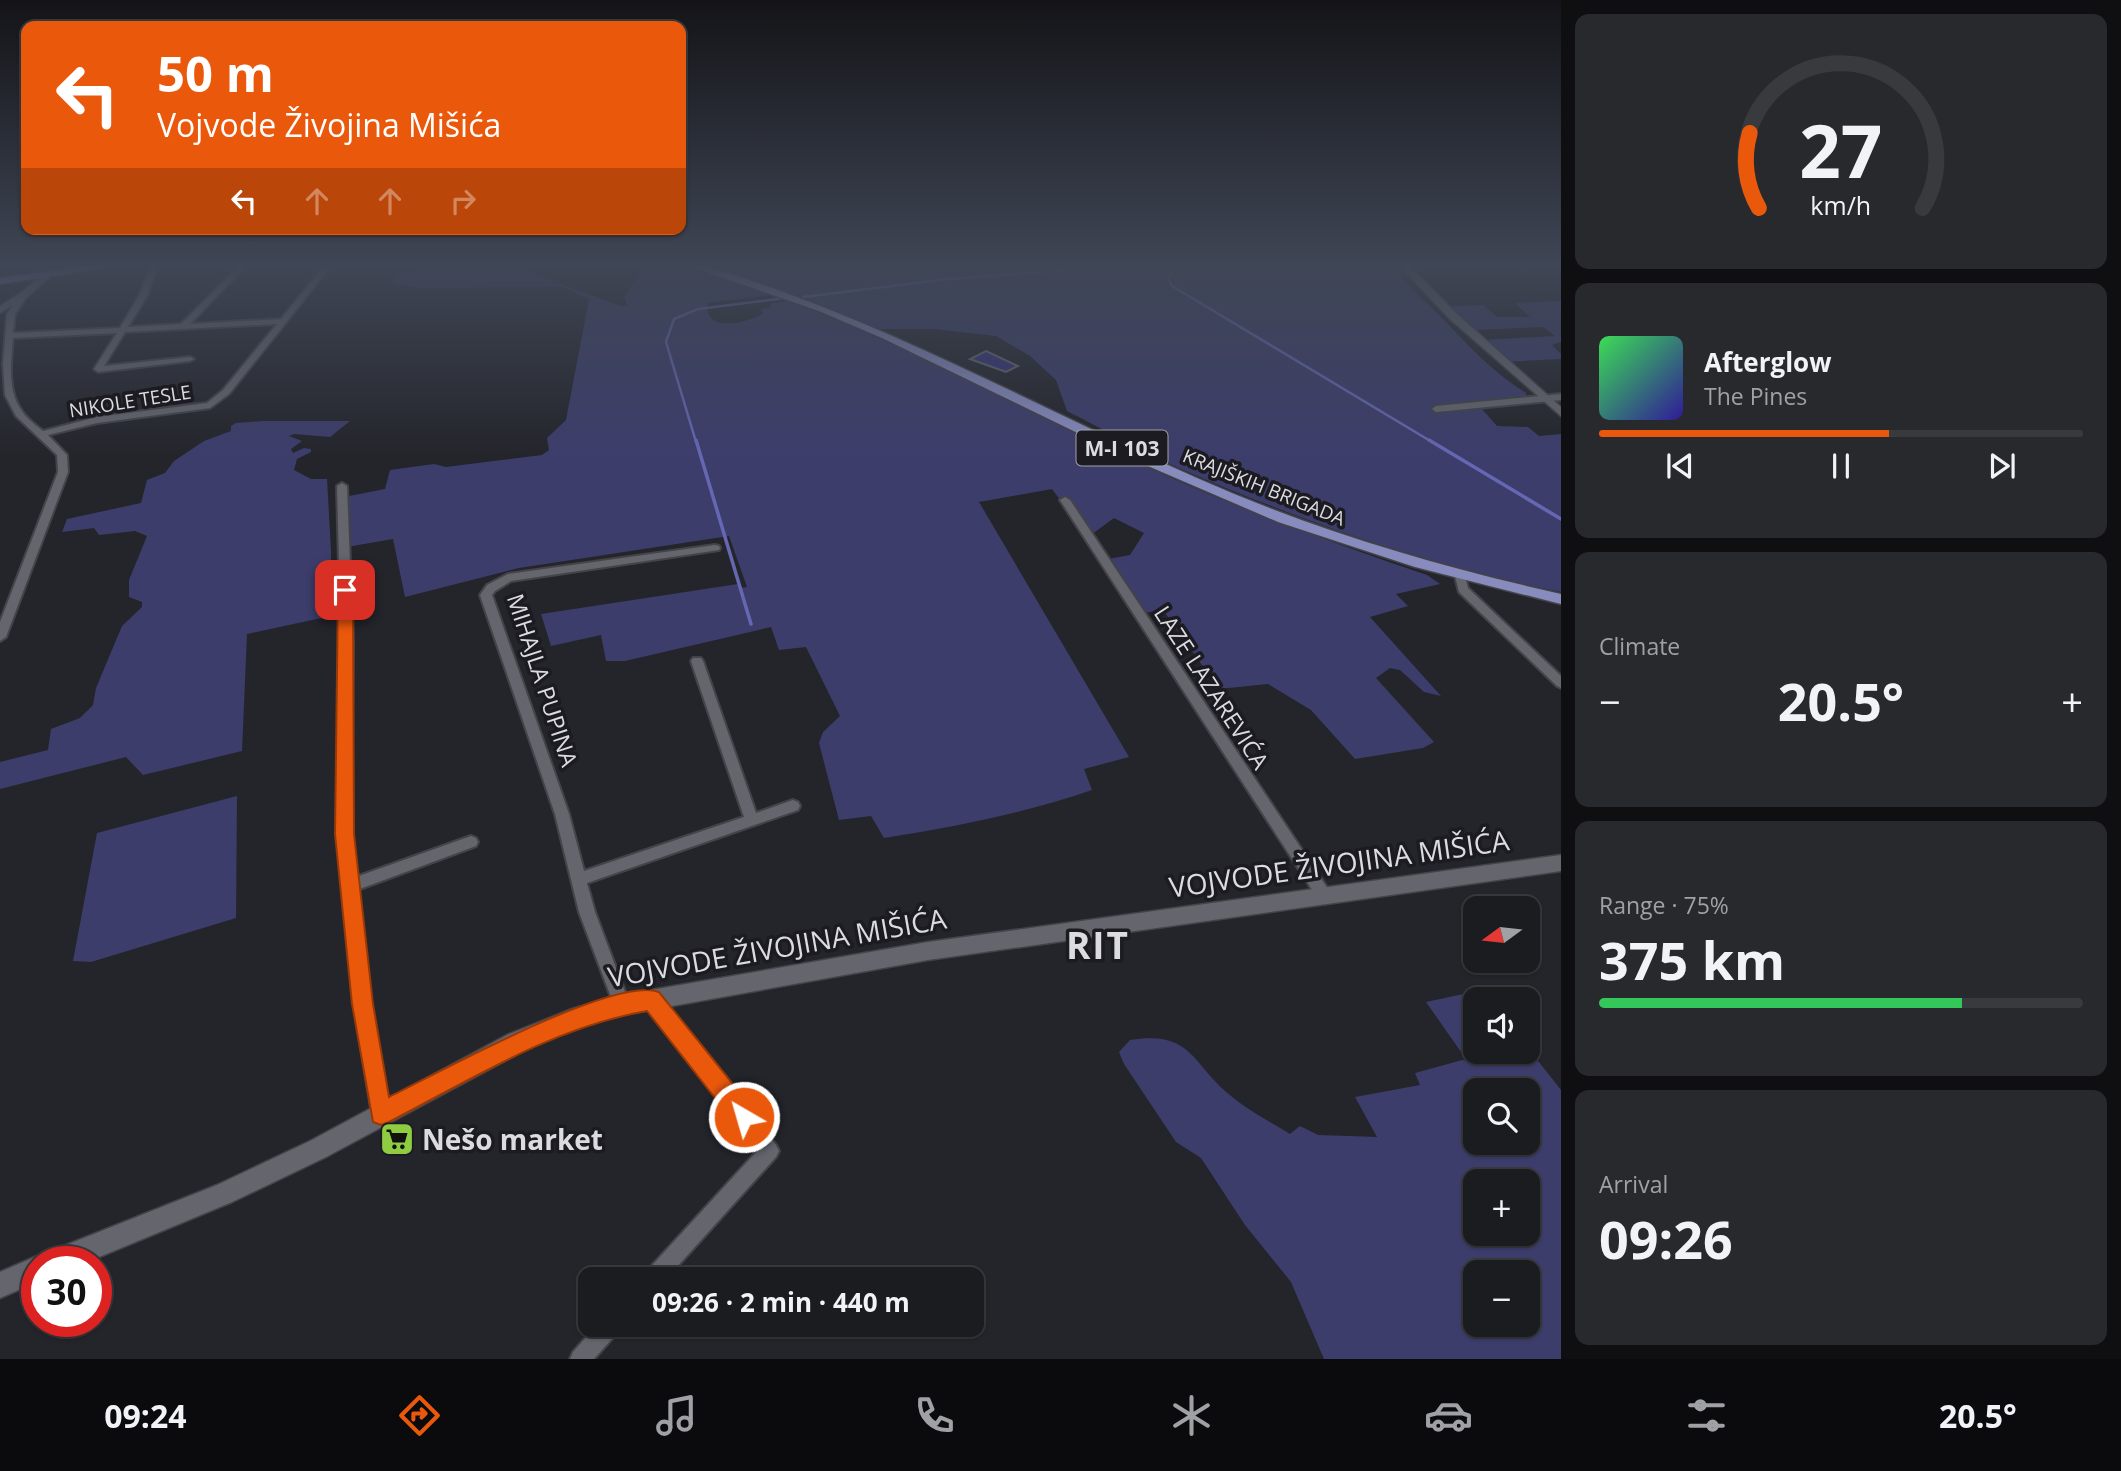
<!DOCTYPE html>
<meta charset="utf-8">
<style>
:root{--surface:#1b1c20;--page:#28292d;--text:#f1f3f6;--muted:#a0a1a5;--line:#393a3e;--accent:#ea580c}
body{margin:0;font-family:"Open Sans",sans-serif;background:var(--page);color:var(--text);height:100vh;display:flex;flex-direction:column;font-size:26px;white-space:nowrap}
*{box-sizing:border-box;margin:0}
p{font-size:23px;color:var(--muted)}
.icon{flex:none;width:38px;height:38px;fill:none;stroke:currentColor;stroke-width:2;stroke-linecap:round;stroke-linejoin:round}
.map{position:relative;flex:1;overflow:hidden}
.sheet{display:flex;flex-direction:column;gap:14px;padding:14px;background:#0f0f12;width:560px}
.sheet>*{flex:none}
.hud{position:absolute;left:21px;top:21px;width:665px;height:214px;border-radius:14px;box-shadow:0 2px 5px #0004,0 0 0 2px var(--line);background:#ea580c;color:#fff;overflow:hidden}
.needle{width:46px;rotate:255deg}
.fabs{position:absolute;left:1463px;top:896px;display:grid;gap:14px}
.fabs a{display:grid;place-items:center;width:77px;height:77px;border-radius:14px;background:var(--surface);box-shadow:0 2px 5px #0004,0 0 0 2px var(--line);font-size:35px}
.speed{position:absolute;left:21px;top:1246px;display:flex;gap:14px;font-size:35px;font-weight:700;text-align:center}
.speed>*{display:grid;place-content:center;width:91px;height:91px;border-radius:50%;background:var(--surface);box-shadow:0 2px 5px #0004,0 0 0 2px var(--line);line-height:1}
.speed .limit{border:10px solid #d22;background:#fff;color:#111}
.pin{position:absolute;display:grid;place-items:center;width:60px;height:60px;color:#fff;margin:-30px;border-radius:14px;box-shadow:0 4px 10px #0006}
.me{position:absolute;width:77px;margin:-38px;rotate:322deg;stroke-linejoin:round;filter:drop-shadow(0 0 5px #0008)}
.turn{display:flex;align-items:center;gap:24px;height:147px;padding:0 21px;font-size:32px}
.turn .icon{width:91px;height:91px;stroke-width:2.5}
.turn b{display:block;font-size:49px;line-height:60px}
.lanes{display:flex;align-items:center;height:66px;padding:0 21px;background:#0003;justify-content:center;gap:35px;direction:ltr}
.lanes .off{opacity:.35}
.big{font-size:52px;font-weight:700;line-height:1.1}
.sheet .tile{flex:1;display:flex;flex-direction:column;justify-content:center;gap:10px;min-width:0;padding:0 24px;border-radius:14px;background:var(--page)}
.sheet .dial{align-items:center;gap:0}
.dial svg{height:182px;overflow:visible;fill:none;stroke:var(--line);stroke-width:7;stroke-linecap:round;text-anchor:middle}
.dial text{fill:var(--text);stroke:none}
.song{display:flex;align-items:center;gap:21px}
.cover{width:84px;height:84px;border-radius:10px;background:linear-gradient(135deg,hsl(130 70% 55%),hsl(250 70% 35%))}
.played{height:7px;border-radius:4px;background:linear-gradient(90deg,var(--accent) 60%,var(--line) 60%)}
.keys{display:flex;justify-content:space-around;direction:ltr}
.heat{display:flex;justify-content:space-between;align-items:center;font-size:38px;direction:ltr}
.charge{height:10px;border-radius:5px;background:linear-gradient(90deg,#34c759 75%,var(--line) 0)}
.trip{position:absolute;left:578px;top:1267px;width:406px;height:70px;border-radius:14px;background:var(--surface);box-shadow:0 2px 5px #0004,0 0 0 2px var(--line);font-weight:700;line-height:70px;text-align:center}
.dock{display:flex;height:112px;justify-content:space-around;align-items:center;background:#0b0b0d;color:var(--muted)}
.dock .icon{width:49px;height:49px}
.dock .current{color:var(--accent)}
.dock b{font-size:32px;color:var(--text)}
main{display:flex;flex:1;min-height:0}
.map>svg:first-child{display:block}
.green{fill:#3c3d6b;fill-rule:evenodd}
.lines{fill:none;stroke-linecap:round;stroke-linejoin:round}
.stream-far1{stroke:#6567b2;stroke-width:2.5}
.stream{stroke:#6567b2;stroke-width:3.5}
.building{fill:#343277;stroke:#64656c;stroke-width:2}
.minor-casing{stroke:#434348;stroke-width:4}
.tertiary-casing{stroke:#434348;stroke-width:3}
.primary-casing{stroke:#434348;stroke-width:3}
.minor{fill:#65666d;fill-rule:evenodd}
.tertiary{fill:#65666d;fill-rule:evenodd}
.primary{fill:#878bbe;fill-rule:evenodd}
.route{fill:#ea580c;stroke:#983908;stroke-width:2}
.labels{text-anchor:middle;dominant-baseline:central;stroke-width:7;stroke-linejoin:round;paint-order:stroke}
.far-street-label{font-size:19px;fill:#dbdbe0;stroke:#1b1b21}
.shield{fill:#1b1b21;stroke:#a1a1a7;stroke-width:2}
.shield-label{font-size:21px;font-weight:bold;fill:#dbdbe0}
.street-label{font-size:23px;fill:#dbdbe0;stroke:#1b1b21}
.near-street-label{font-size:28px;fill:#dbdbe0;stroke:#1b1b21}
.near-poi-label{font-size:28px;font-weight:bold;fill:#dbdbe0;stroke:#1b1b21;text-anchor:start}
.near-district-label{font-size:37px;font-weight:bold;letter-spacing:2px;fill:#dbdbe0;stroke:#1b1b21}
</style>
<main>
<div class="map">
<svg width="1561" height="1359" viewBox="0 0 1561 1359">
<rect width="100%" height="100%" fill="#24252b"/>
<path class="green" d="M 511,266 L 621,306 L 627,305 L 624,297 L 646,266 C 689,266 731,280 772,295 L 707,303 C 705,334 745,323 763,314 L 761,309 L 771,307 L 771,303 L 789,301 C 898,342 1001,398 1106,448 C 1210,498 1318,538 1427,575 L 1440,584 L 1396,594 L 1408,606 L 1370,617 L 1441,696 L 1424,692 L 1400,670 L 1390,668 L 1376,678 L 1434,742 L 1423,748 L 1355,759 L 1311,710 L 1268,684 L 1219,689 L 1163,610 L 1143,613 L 1103,560 L 1130,555 L 1144,533 L 1114,518 L 1088,537 L 1052,489 L 979,502 L 1129,757 L 1084,769 L 1092,790 C 1025,813 954,827 884,838 L 871,816 L 839,820 L 819,743 L 823,732 L 840,716 L 806,647 L 779,650 L 771,627 L 625,661 L 606,661 L 601,635 L 551,646 L 541,614 L 738,584 L 740,588 L 747,587 L 729,536 L 519,568 L 405,597 L 393,539 L 341,548 L 339,498 L 385,489 L 390,470 L 434,464 L 446,467 L 542,455 L 549,450 L 547,438 L 566,420 L 589,299 L 563,287 L 421,288 L 393,284 L 399,273 L 415,274 L 421,267 Z
M 713,266 L 1390,266 C 1406,284 1423,299 1440,316 C 1467,344 1493,373 1526,393 L 1526,403 L 1481,408 L 1497,426 L 1528,427 L 1539,436 L 1561,434 L 1561,592 C 1430,566 1303,522 1181,469 C 1142,452 1105,430 1067,411 L 1056,380 L 1030,356 L 996,336 L 934,329 L 878,329 L 804,298 Z
M 1561,301 L 1561,342 L 1552,345 L 1561,354 L 1561,359 L 1500,362 L 1483,340 L 1555,336 L 1543,327 L 1473,330 L 1449,306 L 1484,305 L 1497,317 L 1530,317 L 1515,303 Z
M 263,421 L 350,421 L 330,437 L 294,434 L 289,436 L 302,441 L 291,449 L 293,453 L 304,448 L 311,449 L 311,452 L 297,459 L 294,470 L 311,479 L 327,479 L 331,551 L 331,616 L 247,634 L 242,751 L 143,775 L 126,757 L 0,789 L 0,762 L 48,750 L 51,729 L 80,718 L 93,705 L 96,688 L 122,626 L 142,607 L 142,602 L 129,597 L 129,580 L 147,536 L 135,531 L 99,535 L 94,528 L 62,532 L 67,519 L 141,503 L 147,480 L 165,473 L 174,461 L 204,441 L 231,431 L 231,426 L 236,423 Z
M 237,796 L 236,918 L 91,962 L 73,961 L 97,833 Z
M 1482,990 L 1489,999 L 1475,999 L 1475,1052 L 1528,1052 L 1528,1048 L 1561,1090 L 1561,1359 L 1324,1359 L 1291,1282 L 1245,1225 L 1201,1158 L 1176,1142 L 1124,1064 L 1119,1052 L 1130,1040 C 1193,1030 1191,1064 1231,1096 C 1249,1111 1271,1122 1290,1134 L 1300,1126 L 1318,1135 L 1377,1137 L 1355,1097 L 1420,1085 L 1415,1073 L 1466,1059 L 1426,1002 ZM 1475,1090 L 1528,1090 L 1528,1143 L 1475,1143 ZM 1475,1181 L 1528,1181 L 1528,1234 L 1475,1234 ZM 1475,1272 L 1528,1272 L 1528,1325 L 1475,1325 Z"/>
<g class="lines">
<path class="stream-far1" d="M 1177,266 L 1168,277 L 1172,286 L 1432,442
M 803,297 L 949,279 L 1124,266
M 696,442 L 666,342 L 674,319 L 698,309 L 786,298"/>
<path class="stream" d="M 696,440 L 751,624
M 1429,440 L 1561,519"/>
</g>
<path class="building" d="M 986,351 L 1018,366 L 1006,372 L 970,359 Z"/>
<g class="lines">
<g class="minor-casing">
<path id="minor" d="M 151,266 L 158,266 L 147,296 L 128,327 L 181,324 L 239,266 L 246,266 L 190,324 L 281,319 L 324,266 L 331,266 L 229,394 L 210,408 L 97,423 L 48,435 L 67,455 L 68,472 L 6,637 L 0,641 L 0,622 L 58,472 L 57,455 L 16,416 L 5,395 L 3,364 L 7,314 L 21,293 L 24,293 L 28,295 L 15,314 L 13,333 L 120,328 L 139,296 ZM 277,324 L 223,390 L 207,403 L 97,417 L 43,431 C 36,425 27,419 22,411 C 7,391 11,362 13,338 L 117,333 L 94,369 L 98,372 L 190,361 L 194,359 L 190,357 L 104,366 L 125,332 Z
M 1561,394 L 1561,400 L 1436,412 L 1432,409 L 1436,406 Z
M 342,483 L 347,486 L 353,641 L 351,834 L 356,877 L 471,836 L 476,838 L 478,842 L 476,846 L 357,890 L 370,1004 L 390,1114 L 387,1120 L 381,1123 L 375,1120 L 372,1114 L 354,1004 L 337,834 L 341,641 L 337,486 Z
M 1065,497 L 1070,500 L 1330,892 L 1332,897 L 1330,902 L 1325,904 L 1320,902 L 1060,500 Z
M 715,545 L 719,546 L 720,548 L 719,550 L 511,581 L 495,591 L 492,595 L 569,814 L 584,871 L 744,817 L 691,661 L 693,658 L 701,658 L 703,661 L 756,813 L 793,800 L 798,802 L 800,806 L 798,810 L 587,883 L 595,912 L 630,1005 L 628,1011 L 622,1013 L 616,1011 L 614,1005 L 579,912 L 555,814 L 480,595 L 487,585 L 508,574 Z
M 1460,572 L 1465,576 L 1468,588 L 1561,676 L 1561,688 L 1557,686 L 1459,592 L 1455,576 Z
M 651,992 L 657,994 L 776,1145 L 779,1151 L 776,1157 L 666,1279 L 643,1279 L 646,1272 L 758,1150 L 645,1006 L 643,1000 L 645,994 Z
M 597,1325 L 621,1325 L 618,1332 L 594,1359 L 570,1359 L 573,1352 Z"/>
</g>
<g class="tertiary-casing">
<path id="tertiary" d="M 1400,266 L 1409,266 L 1458,315 L 1561,407 L 1561,416 L 1450,319 Z
M 44,273 L 52,275 L 27,297 L 0,313 L 0,306 L 21,293 Z
M 1561,855 L 1561,871 L 928,960 L 622,1015 L 573,1029 L 523,1051 L 326,1157 L 232,1202 L 87,1262 L 37,1262 L 37,1282 L 0,1298 L 0,1272 L 37,1256 L 44,1259 L 46,1253 L 217,1185 L 310,1141 L 507,1035 L 572,1009 L 622,995 L 928,942 Z"/>
</g>
<g class="primary-casing">
<path id="primary" d="M 86,266 L 117,266 L 0,284 L 0,278 Z
M 689,266 L 706,266 C 879,318 1034,406 1197,478 C 1314,530 1437,566 1561,594 L 1561,604 L 1415,567 L 1278,522 L 1127,457 L 882,338 L 819,311 Z"/>
</g>
<use href="#minor" class="minor"/>
<use href="#tertiary" class="tertiary"/>
<use href="#primary" class="primary"/>
</g>
<linearGradient id="sky" x2="0" y2="1"><stop stop-color="#141418"/><stop offset="0.58" stop-color="#3f4655"/><stop offset="1" stop-color="#3f4655" stop-opacity="0"/></linearGradient>
<rect width="1561" height="457" fill="url(#sky)"/>
<path class="route" d="M 345,585 L 353,590 L 354,834 L 373,1004 L 389,1097 C 436,1074 615,975 659,992 L 753,1109 L 756,1117 L 753,1125 L 744,1128 L 736,1125 L 647,1011 C 554,1027 472,1079 389,1122 L 381,1125 L 373,1122 L 352,1004 L 335,834 L 338,590 Z"/>
<defs>
<g id="supermarket-square" transform="scale(1.75)"><rect x="-9" y="-9" width="18" height="18" rx="4" fill="#8ecd42" stroke="#1b1b21"/><path d="M-6-5.5h2.5l.6 2H6L4.5 2H-2.5L-4.4-4H-6ZM-1.5 3.2a1.3 1.3 0 1 0 .1 0ZM3 3.2a1.3 1.3 0 1 0 .1 0Z" fill="#111"/></g>
</defs>
<g fill-rule="evenodd">
<use href="#supermarket-square" x="397" y="1139"/>
</g>
<g class="labels">
<g class="far-street-label">
<text transform="translate(130 401) rotate(-9)">NIKOLE TESLE</text>
<text transform="translate(1264 487) rotate(22)">KRAJIŠKIH BRIGADA</text>
</g>
<rect class="shield" x="1076.5" y="430.5" width="91" height="35" rx="5"/>
<g class="shield-label">
<text x="1122" y="448">M-I 103</text>
</g>
<g class="street-label">
<text transform="translate(543 680) rotate(72)">MIHAJLA PUPINA</text>
<text transform="translate(1212 687) rotate(57)">LAZE LAZAREVIĆA</text>
</g>
<g class="near-street-label">
<text transform="translate(1339 863) rotate(-8)">VOJVODE ŽIVOJINA MIŠIĆA</text>
<text transform="translate(777 947) rotate(-10)">VOJVODE ŽIVOJINA MIŠIĆA</text>
</g>
<g class="near-poi-label">
<text x="422" y="1139">Nešo market</text>
</g>
<g class="near-district-label">
<text x="1098" y="944">RIT</text>
</g>
</g>
</svg>
<div class="fabs">
<a><svg class="needle" viewBox="-14 -14 28 28"><path d="M0-13l5 13h-10z" fill="#e53935"/><path d="M0 13l5-13h-10z" fill="#a0a1a5"/></svg></a>
<a><svg class="icon" aria-label="sound" viewBox="0 0 24 24"><path d="M4 9h4l5-4v14l-5-4H4zM17 9q2 3 0 6"/></svg></a>
<a><svg class="icon" aria-label="search" viewBox="0 0 24 24"><circle cx="10" cy="10" r="6"/><path d="M15 15l6 6"/></svg></a>
<a>+</a>
<a>−</a>
</div>
<div class="speed"><div class="limit">30</div></div>
<div class="pin" style="left:345px;top:590px;background:#d93025"><svg class="icon" aria-label="arrive" viewBox="0 0 24 24"><path d="M6 21V4h12l-3 4 3 4H6"/></svg></div>
<svg class="me" style="left:744px;top:1117px" viewBox="-20 -20 40 40"><circle r="17" fill="#ea580c" stroke="#fff" stroke-width="3"/><path d="M0-11L8 9 0 5-8 9z" fill="#fff"/></svg>
<div class="trip">09:26 · 2 min · 440 m</div>
<div class="hud">
<div class="turn"><svg class="icon" aria-label="left" viewBox="0 0 24 24"><path d="M17 20v-9H6M10 6l-5 5 5 5"/></svg><div><b>50 m</b>Vojvode Živojina Mišića</div></div>
<div class="lanes"><svg class="icon" aria-label="left" viewBox="0 0 24 24"><path d="M17 20v-9H6M10 6l-5 5 5 5"/></svg><svg class="icon off" aria-label="ahead" viewBox="0 0 24 24"><path d="M12 20V5M6 11l6-6 6 6"/></svg><svg class="icon off" aria-label="ahead" viewBox="0 0 24 24"><path d="M12 20V5M6 11l6-6 6 6"/></svg><svg class="icon off" aria-label="right" viewBox="0 0 24 24"><path d="M7 20v-9h11M14 6l5 5-5 5"/></svg></div>
</div>
</div>
<section class="sheet">
<div class="tile dial"><svg viewBox="0 0 100 80">
<path d="M14 69A42 42 0 1 1 86 69"/>
<path d="M14 69A42 42 0 0 1 10 36" stroke="#ea580c"/>
<text x="50" y="56" font-size="32" font-weight="700">27</text>
<text x="50" y="72" font-size="11">km/h</text>
</svg></div>
<div class="tile">
<div class="song"><i class="cover"></i><div><b>Afterglow</b><p>The Pines</p></div></div>
<div class="played"></div>
<div class="keys"><svg class="icon" aria-label="previous" viewBox="0 0 24 24"><path d="M18 5L8 12l10 7zM5 5v14"/></svg><svg class="icon" aria-label="pause" viewBox="0 0 24 24"><path d="M8 5v14M16 5v14"/></svg><svg class="icon" aria-label="next" viewBox="0 0 24 24"><path d="M6 5l10 7-10 7zM19 5v14"/></svg></div>
</div>
<div class="tile"><p>Climate</p>
<div class="heat"><a>−</a><b class="big">20.5°</b><a>+</a></div>
</div>
<div class="tile"><p>Range · 75%</p><b class="big">375 km</b><div class="charge"></div></div>
<div class="tile"><p>Arrival</p><b class="big">09:26</b></div>
</section>
</main>
<nav class="dock">
<b>09:24</b>
<svg class="icon current" aria-label="directions" viewBox="0 0 24 24"><path d="M12 3l9 9-9 9-9-9zM9 14v-3h6M13 9l2 2-2 2"/></svg>
<svg class="icon" aria-label="music" viewBox="0 0 24 24"><path d="M9 18V5l10-2v13"/><circle cx="6" cy="18" r="3"/><circle cx="16" cy="16" r="3"/></svg>
<svg class="icon" aria-label="phone" viewBox="0 0 24 24"><path d="M5 4h4l2 5-3 2q2 4 5 5l2-3 5 2v4C11 20 4 13 5 4z"/></svg>
<svg class="icon" aria-label="climate" viewBox="0 0 24 24"><path d="M12 3v18M4 7l16 10M4 17L20 7"/></svg>
<svg class="icon" aria-label="car" viewBox="0 0 24 24"><path d="M5 17H2v-5l4-1 3-4h7l3 4 3 1v5h-3M9 17h6M6 11h13"/><circle cx="7" cy="17" r="2"/><circle cx="17" cy="17" r="2"/></svg>
<svg class="icon" aria-label="filters" viewBox="0 0 24 24"><path d="M4 7h16M4 17h16"/><circle cx="9" cy="7" r="2"/><circle cx="15" cy="17" r="2"/></svg>
<b>20.5°</b>
</nav>
